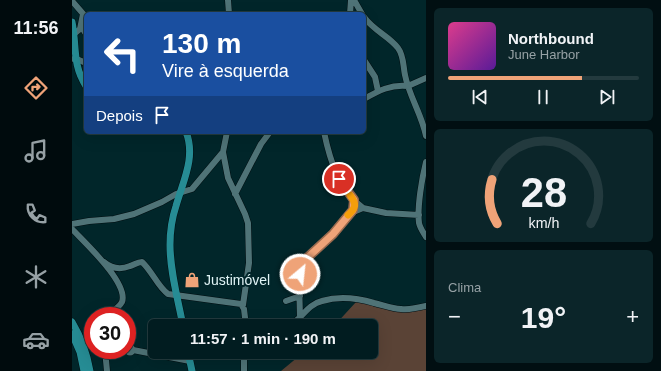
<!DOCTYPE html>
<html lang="pt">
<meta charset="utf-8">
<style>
:root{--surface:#011c20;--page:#0b2529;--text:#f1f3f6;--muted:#96a1a5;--line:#233a3e;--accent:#efa378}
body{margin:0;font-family:Arial,sans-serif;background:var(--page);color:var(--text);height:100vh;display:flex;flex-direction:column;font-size:15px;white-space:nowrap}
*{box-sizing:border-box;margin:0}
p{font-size:13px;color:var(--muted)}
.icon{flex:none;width:22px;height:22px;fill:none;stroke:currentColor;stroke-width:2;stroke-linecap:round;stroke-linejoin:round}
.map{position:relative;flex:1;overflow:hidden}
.details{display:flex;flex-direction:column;gap:8px;padding:8px;background:#010f12;width:235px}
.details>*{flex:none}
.hud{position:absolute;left:12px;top:12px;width:282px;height:122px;border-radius:6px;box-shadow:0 4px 16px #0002,0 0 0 1px var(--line);background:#1a4fa0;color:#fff;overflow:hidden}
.speed{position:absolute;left:12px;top:307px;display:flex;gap:8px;font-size:20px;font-weight:700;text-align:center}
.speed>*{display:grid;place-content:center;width:52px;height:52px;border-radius:50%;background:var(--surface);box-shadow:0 4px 16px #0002,0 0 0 1px var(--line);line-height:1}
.speed .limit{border:6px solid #d22;background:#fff;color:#111}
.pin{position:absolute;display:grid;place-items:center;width:34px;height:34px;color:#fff;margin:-17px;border:2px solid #fff;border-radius:50%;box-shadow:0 1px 4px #0007}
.me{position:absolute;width:44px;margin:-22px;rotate:28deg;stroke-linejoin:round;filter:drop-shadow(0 0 3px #0008)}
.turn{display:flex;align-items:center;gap:14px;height:84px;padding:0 12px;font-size:18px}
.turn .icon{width:52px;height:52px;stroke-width:2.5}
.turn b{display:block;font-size:28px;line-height:34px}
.then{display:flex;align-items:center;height:38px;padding:0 12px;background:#0003;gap:8px;font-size:15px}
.big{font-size:30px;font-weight:700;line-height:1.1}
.details .card{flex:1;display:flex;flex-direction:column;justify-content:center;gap:6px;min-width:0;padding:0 14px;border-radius:6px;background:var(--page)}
.details .dial{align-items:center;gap:0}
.dial svg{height:104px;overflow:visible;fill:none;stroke:var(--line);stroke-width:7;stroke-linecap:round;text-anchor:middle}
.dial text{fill:var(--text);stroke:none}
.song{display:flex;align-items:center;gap:12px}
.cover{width:48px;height:48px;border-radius:6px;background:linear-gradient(135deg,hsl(330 70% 55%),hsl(270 70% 35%))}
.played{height:4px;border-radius:2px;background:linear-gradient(90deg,var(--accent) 70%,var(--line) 70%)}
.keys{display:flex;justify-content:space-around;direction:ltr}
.heat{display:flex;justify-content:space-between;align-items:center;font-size:22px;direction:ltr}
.trip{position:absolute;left:76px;top:319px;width:230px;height:40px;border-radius:6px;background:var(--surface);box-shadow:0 4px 16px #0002,0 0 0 1px var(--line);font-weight:700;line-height:40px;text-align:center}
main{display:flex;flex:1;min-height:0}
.dock{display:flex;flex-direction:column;width:72px;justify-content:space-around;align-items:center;background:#000b0d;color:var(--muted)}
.dock .icon{width:28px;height:28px}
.dock .active{color:var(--accent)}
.dock b{font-size:18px;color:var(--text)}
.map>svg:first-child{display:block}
.green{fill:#5a4336}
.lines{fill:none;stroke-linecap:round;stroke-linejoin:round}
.minor-casing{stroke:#000e11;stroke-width:7}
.major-casing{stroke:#000e11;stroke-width:8}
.minor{stroke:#4f7377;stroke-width:6}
.major{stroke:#268c94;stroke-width:7}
.route-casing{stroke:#9b6a4e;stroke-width:10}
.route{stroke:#efa378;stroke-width:7}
.slow{stroke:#f59e0b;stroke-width:7}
.labels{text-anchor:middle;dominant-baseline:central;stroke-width:4;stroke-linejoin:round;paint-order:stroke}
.poi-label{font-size:14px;fill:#e1f4f6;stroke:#01262a;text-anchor:start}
</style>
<main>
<nav class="dock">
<b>11:56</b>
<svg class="icon active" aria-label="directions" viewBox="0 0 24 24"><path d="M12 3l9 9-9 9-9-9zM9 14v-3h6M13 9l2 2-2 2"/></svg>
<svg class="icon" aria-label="music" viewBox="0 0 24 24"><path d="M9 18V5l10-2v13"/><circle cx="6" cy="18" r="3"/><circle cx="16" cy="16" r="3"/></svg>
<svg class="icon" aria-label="phone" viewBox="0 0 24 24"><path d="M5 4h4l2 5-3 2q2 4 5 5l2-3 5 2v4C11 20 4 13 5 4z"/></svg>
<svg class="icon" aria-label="climate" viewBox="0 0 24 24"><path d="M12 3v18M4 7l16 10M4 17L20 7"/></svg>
<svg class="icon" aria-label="car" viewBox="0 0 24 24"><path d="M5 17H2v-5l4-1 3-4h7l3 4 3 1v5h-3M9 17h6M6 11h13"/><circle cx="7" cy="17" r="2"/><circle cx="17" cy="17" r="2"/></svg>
</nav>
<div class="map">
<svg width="354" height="371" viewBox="0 0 354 371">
<rect width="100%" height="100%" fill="#01262a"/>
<path class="green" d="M 284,302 L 354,309 L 354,371 L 209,371 L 232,352 L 299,352 L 299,326 L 262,326 Z"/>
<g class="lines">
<g class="minor-casing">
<path id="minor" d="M 156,0 L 157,14
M 282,0 L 290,14
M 0,1 L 13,16
M 278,14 L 279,0
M 292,17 C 302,31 317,36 326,48 C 332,56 331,66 333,75 C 337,96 350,115 354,136
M 9,26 L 14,34
M 2,34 L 8,29 L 11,14
M 2,59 L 7,60 L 14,63
M 292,60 L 303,77 L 306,91
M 336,86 L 354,78
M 292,99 C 306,91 319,84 336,86
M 252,132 C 258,161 267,190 291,208
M 151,152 L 156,178 L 173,214 L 176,223 L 177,263 L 171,305
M 354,162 C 350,178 345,207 347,223 C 348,228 351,232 354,237
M 163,194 L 189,144 L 198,132
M 0,224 L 17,221 L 42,219 L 62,214 L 90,202 L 104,194 L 120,189 L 151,152 L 155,132
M 0,229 C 12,242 57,283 50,302 C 47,308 39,312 34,316
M 32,262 C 39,268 48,270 58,266 C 62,265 65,262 70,262 C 80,271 86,287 96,294 L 169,304 L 172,309 L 174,326
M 214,301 L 228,296
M 228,318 L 227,277 L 229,268 L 239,254 L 261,234 L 279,213 L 291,208 L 314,213 L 347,215
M 216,326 C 230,320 234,305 250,301 C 267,296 285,298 302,303 C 311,305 320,309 329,309 C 338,310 346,308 354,306
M55.5 350a2.5 2.5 0 1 1 5 0a2.5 2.5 0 1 1-5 0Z
M 33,350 L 35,371
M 61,350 L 118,361
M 172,371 L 172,352"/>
</g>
<g class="major-casing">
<path id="major" d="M 0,22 C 5,47 0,64 14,86
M 0,322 C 9,337 15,354 18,371
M 111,326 C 106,299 98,272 98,245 C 98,232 100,218 104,206 C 111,181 124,157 114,132
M 0,334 L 8,352 L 12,371
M 116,352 L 120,371"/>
</g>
<use href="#minor" class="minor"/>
<use href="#major" class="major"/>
</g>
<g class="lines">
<g class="route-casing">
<path id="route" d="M 228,274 L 229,268 L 235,258 L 261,234 L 281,210 L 282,200 L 267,179"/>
</g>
<use href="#route" class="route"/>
<path class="slow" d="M 276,215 C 284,208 285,204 278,195"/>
</g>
<defs>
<g id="shop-bare" transform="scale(1.2)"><path d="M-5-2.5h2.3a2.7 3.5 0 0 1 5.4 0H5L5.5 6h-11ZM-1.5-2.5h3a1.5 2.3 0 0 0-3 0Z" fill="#efa378" stroke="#01262a" stroke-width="2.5" paint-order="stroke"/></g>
</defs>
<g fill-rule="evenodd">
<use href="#shop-bare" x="120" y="280"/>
</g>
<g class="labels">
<g class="poi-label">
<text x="132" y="280">Justimóvel</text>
</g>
</g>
</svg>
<div class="speed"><div class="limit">30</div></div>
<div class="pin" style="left:267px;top:179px;background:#d93025"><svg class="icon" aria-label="arrive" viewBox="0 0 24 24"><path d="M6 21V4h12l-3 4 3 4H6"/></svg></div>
<svg class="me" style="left:228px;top:274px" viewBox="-20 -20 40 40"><circle r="17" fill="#efa378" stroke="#fff" stroke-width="3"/><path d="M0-11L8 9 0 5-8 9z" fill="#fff"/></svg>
<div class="trip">11:57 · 1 min · 190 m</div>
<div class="hud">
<div class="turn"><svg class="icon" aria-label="left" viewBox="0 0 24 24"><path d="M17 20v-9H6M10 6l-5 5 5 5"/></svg><div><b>130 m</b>Vire à esquerda</div></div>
<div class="then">Depois<svg class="icon" aria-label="arrive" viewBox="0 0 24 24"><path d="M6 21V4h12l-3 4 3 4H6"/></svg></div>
</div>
</div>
<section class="details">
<div class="card">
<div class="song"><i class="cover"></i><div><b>Northbound</b><p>June Harbor</p></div></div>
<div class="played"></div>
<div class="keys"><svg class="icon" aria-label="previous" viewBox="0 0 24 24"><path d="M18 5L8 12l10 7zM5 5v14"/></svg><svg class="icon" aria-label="pause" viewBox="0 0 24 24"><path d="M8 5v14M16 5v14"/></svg><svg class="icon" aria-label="next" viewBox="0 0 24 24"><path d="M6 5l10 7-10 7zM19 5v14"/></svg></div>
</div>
<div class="card dial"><svg viewBox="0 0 100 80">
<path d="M14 69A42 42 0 1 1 86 69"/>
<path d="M14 69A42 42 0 0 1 10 35" stroke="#efa378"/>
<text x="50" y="56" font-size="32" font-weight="700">28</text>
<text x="50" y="72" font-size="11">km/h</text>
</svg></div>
<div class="card"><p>Clima</p>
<div class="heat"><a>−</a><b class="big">19°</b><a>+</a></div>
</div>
</section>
</main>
